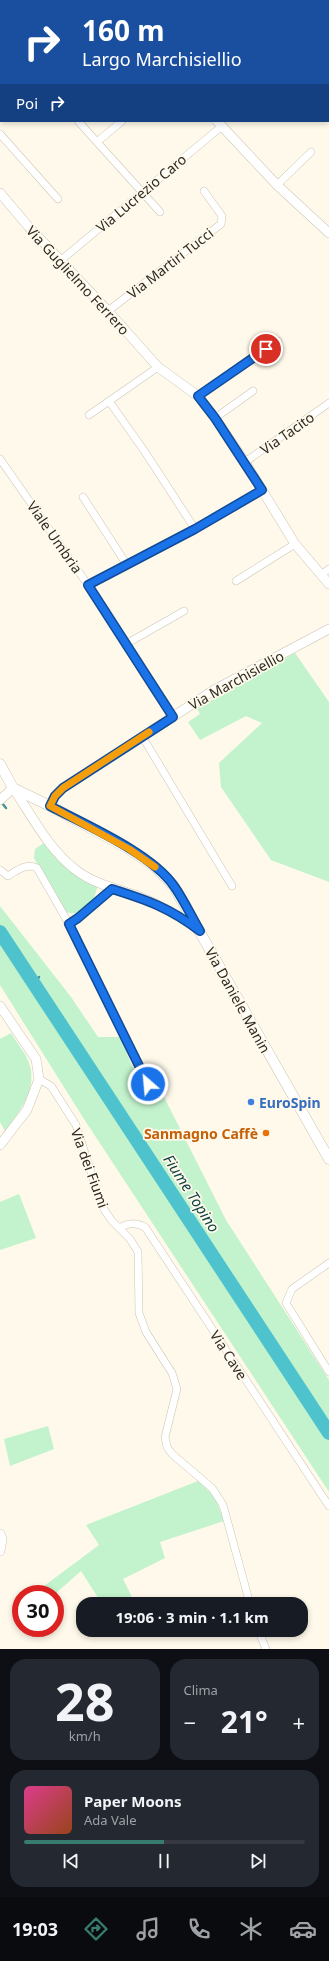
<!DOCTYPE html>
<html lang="it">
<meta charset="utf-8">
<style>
:root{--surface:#171b24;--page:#242831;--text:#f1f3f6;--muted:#9ea1a6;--line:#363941;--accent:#387c6f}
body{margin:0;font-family:"Noto Sans",sans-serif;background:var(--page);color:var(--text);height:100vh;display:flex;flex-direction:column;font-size:15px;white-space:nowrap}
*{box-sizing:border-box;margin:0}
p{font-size:13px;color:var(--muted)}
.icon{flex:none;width:22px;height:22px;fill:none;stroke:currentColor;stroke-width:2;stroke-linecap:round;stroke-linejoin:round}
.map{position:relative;height:1649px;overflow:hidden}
.side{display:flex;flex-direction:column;gap:10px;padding:10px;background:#0d0f14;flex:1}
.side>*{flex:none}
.top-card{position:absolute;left:0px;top:0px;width:329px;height:122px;box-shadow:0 2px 6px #0003;background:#1a4fa0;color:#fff;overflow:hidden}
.speed{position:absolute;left:12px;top:1585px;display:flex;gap:8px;font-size:20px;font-weight:700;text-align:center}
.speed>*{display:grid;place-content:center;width:52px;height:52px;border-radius:50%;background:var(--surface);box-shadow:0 2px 6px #0003;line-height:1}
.speed .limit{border:6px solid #d22;background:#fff;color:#111}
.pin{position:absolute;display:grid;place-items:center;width:34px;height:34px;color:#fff;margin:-17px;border:2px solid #fff;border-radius:50%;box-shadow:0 1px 4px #0007}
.me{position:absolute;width:44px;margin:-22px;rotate:333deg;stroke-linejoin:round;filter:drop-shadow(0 0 3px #0008)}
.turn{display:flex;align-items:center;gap:14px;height:84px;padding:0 16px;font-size:18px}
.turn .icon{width:52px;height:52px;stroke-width:2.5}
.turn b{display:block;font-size:28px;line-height:34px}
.then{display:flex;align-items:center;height:38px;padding:0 16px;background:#0003;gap:8px;font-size:15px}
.big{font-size:30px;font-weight:700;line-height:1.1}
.side .widget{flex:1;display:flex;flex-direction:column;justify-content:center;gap:6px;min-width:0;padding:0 14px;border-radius:16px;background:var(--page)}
.side .dial{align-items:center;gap:0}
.dial b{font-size:52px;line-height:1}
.song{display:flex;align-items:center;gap:12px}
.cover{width:48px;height:48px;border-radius:6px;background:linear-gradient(135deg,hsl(330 70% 55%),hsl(20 70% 35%))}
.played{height:4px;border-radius:2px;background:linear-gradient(90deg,var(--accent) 50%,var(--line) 50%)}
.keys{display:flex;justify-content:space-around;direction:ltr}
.heat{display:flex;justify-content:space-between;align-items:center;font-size:22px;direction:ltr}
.side .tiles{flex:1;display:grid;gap:10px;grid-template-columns:1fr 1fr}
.widget:last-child{grid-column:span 2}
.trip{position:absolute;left:76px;top:1597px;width:232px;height:40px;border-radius:16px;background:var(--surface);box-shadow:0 2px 6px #0003;font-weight:700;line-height:40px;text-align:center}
.tab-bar{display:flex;height:64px;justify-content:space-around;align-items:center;background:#090b0e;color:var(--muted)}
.tab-bar .icon{width:28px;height:28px}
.tab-bar .selected{color:var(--accent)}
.tab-bar b{font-size:18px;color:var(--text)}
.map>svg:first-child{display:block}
.green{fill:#c2f3cc}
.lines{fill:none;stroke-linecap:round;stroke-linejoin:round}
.stream{stroke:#44959b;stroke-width:2.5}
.river{stroke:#4ec3ce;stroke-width:14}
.minor-casing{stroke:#ccc5b4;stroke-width:8}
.tertiary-casing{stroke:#ccc5b4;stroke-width:10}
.secondary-casing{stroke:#ccc5b4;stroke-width:11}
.minor{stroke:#fff;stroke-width:7}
.tertiary{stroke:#fff;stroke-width:9}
.secondary{stroke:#fff;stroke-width:10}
.route-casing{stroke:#114b97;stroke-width:10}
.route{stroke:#1a73e8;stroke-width:7}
.slow{stroke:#f59e0b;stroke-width:7}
.shop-dot{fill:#3f7fe0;stroke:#fef9ea;stroke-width:1.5}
.food-dot{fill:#e8710a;stroke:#fef9ea;stroke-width:1.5}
.labels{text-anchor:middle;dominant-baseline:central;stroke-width:3.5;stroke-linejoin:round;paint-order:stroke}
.street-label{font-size:14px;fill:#2d2a24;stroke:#fef9ea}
.shop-label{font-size:14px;font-weight:bold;fill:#366cbe;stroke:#fef9ea;text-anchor:start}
.food-label{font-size:14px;font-weight:bold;fill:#c56008;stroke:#fef9ea;text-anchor:end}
.water-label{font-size:15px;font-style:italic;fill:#0f4449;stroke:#fef9ea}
</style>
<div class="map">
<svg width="329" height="1649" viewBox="0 0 329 1649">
<rect width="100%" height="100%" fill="#fef9ea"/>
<path class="green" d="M 0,0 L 92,0 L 1,1 L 0,69 Z
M 295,653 L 329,702 L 329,882 L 271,860 L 221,787 L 219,763 L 262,723 L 246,716 L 200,740 L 188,722 L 200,714 L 197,708 Z
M 47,841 L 98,885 L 94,898 L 78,914 L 64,912 L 34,858 L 35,849 Z
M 0,906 L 71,997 L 98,1037 L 120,1037 L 140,1085 L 163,1095 L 226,1220 L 329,1380 L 329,1492 L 84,1119 L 0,985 Z
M 11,1033 C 16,1042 26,1053 29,1063 C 38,1090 20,1110 5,1131 L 0,1122 L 0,1039 Z
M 19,1194 L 36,1238 L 0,1250 L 0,1202 Z
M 48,1426 L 54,1449 L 10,1466 L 4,1439 Z
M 198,1481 L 215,1497 L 224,1521 L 160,1542 L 165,1558 L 123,1579 L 132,1597 L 121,1604 L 102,1604 L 81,1571 L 55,1594 L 51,1594 L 44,1586 L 99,1545 L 86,1525 Z"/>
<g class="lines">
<path class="stream" d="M 2,803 L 6,808
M 34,984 L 39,977"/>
<path class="river" d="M 0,932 L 329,1433"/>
<g class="minor-casing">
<path id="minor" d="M 301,1 L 302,0
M 328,109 L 329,109
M 78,121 L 160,212
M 0,134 L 58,199
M 97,142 L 122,121
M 277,185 L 311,152
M 60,261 L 222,126
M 108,311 L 221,224 L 222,216 L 204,191
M 198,396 L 278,341
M 109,401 L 145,452 L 195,529
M 89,415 L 158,367
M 215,418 L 253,391
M 0,459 L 88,585 L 173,717
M 245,462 L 329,403
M 83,497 L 127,565
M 321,575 L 329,569
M 236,581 L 295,544
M 88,585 L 195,529 L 262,490
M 126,644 L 184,611
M 142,736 L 232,886
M 0,870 L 8,876 C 18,870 26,863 37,868 L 69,924 L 148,1084
M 69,924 L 78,918 L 112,889
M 39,1079 L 51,1086 L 76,1125 L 97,1191 L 105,1211 L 112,1221 L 130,1239 L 138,1252 L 139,1313 L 146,1332 L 172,1373 L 177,1389 L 165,1437 L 167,1447 L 172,1454 L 212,1488 L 223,1505 L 250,1604
M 119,1228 C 129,1223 135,1222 145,1227 L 329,1506
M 329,1263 L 292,1289 L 286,1303 L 329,1372
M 258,1630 L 266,1649"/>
</g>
<g class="tertiary-casing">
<path id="tertiary" d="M 126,0 L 126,1
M 217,121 L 277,185 L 329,233
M 0,193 L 28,226 L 108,311 L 158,367 L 198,396 L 215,418 L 245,462 L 295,544 L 329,584
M 0,800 L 13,788 C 32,816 49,850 76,870 C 94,884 115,888 135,895 C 158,904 179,915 199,930
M 50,806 L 55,796 L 63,788 L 214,690 L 329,629
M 0,1006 L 36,1059 L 39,1079 L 27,1110 L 0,1145
M 0,1534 L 2,1539 L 0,1551"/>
</g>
<g class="secondary-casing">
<path id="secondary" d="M 121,1 L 121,0
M 0,104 L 1,103
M 0,764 L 13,788 L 50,806 L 129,849 L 154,866 L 173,885 L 329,1159"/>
</g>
<use href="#minor" class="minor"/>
<use href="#tertiary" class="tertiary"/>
<use href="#secondary" class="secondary"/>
</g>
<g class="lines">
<g class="route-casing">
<path id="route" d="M 148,1084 L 69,924 L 78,918 L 112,889 C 147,900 170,908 200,931 C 191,916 184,900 174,886 C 151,853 86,825 50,806 L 55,796 L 63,788 L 173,717 L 88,585 L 195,529 L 262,490 L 215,418 L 198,396 L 266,349"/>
</g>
<use href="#route" class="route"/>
<path class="slow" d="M 149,732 L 63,788 L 55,796 L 50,806 L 129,849 L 155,867"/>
</g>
<circle class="shop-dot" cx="251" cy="1102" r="4"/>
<circle class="food-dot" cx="266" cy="1133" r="4"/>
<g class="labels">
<g class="street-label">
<text transform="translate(141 193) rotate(-40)">Via Lucrezio Caro</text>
<text transform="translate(170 263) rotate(-38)">Via Martiri Tucci</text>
<text transform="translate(78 280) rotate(47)">Via Guglielmo Ferrero</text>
<text transform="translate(287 433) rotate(-35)">Via Tacito</text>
<text transform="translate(55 537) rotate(55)">Viale Umbria</text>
<text transform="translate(236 680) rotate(-29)">Via Marchisiellio</text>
<text transform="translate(238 1000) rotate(61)">Via Daniele Manin</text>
<text transform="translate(90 1168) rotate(70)">Via dei Fiumi</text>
<text transform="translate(229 1355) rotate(57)">Via Cave</text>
</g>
<g class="shop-label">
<text x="259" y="1102">EuroSpin</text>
</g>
<g class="food-label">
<text x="258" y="1133">Sanmagno Caffè</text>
</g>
<g class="water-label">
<text transform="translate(192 1193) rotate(57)">Fiume Topino</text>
</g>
</g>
</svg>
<div class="speed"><div class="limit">30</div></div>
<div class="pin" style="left:266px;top:349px;background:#d93025"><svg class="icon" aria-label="arrive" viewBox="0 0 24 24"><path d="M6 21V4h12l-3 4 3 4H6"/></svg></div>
<svg class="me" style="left:148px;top:1084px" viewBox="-20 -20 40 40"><circle r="17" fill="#1a73e8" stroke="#fff" stroke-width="3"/><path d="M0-11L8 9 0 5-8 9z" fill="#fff"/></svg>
<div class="trip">19:06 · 3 min · 1.1 km</div>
<div class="top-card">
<div class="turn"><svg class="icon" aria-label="right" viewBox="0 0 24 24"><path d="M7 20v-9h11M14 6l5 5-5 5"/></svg><div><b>160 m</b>Largo Marchisiellio</div></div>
<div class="then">Poi<svg class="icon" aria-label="right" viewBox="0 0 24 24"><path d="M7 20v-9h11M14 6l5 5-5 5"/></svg></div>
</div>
</div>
<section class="side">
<div class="tiles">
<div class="widget dial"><b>28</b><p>km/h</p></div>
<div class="widget"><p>Clima</p>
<div class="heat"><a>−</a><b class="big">21°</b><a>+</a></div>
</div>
<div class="widget">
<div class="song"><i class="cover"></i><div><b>Paper Moons</b><p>Ada Vale</p></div></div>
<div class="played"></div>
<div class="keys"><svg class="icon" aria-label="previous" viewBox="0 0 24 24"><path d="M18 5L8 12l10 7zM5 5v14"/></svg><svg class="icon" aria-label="pause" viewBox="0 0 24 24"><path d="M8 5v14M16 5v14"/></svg><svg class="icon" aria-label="next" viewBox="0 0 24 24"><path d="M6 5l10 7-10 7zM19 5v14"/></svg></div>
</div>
</div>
</section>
<nav class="tab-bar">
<b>19:03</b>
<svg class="icon selected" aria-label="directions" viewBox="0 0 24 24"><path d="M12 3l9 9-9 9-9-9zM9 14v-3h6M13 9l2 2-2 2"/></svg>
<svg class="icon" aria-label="music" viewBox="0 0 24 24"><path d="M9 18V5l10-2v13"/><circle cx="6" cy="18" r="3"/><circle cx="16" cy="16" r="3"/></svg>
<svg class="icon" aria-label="phone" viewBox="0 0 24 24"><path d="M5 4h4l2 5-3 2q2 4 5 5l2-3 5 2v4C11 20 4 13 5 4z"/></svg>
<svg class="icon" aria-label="climate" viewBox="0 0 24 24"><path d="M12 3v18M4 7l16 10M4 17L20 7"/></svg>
<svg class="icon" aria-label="car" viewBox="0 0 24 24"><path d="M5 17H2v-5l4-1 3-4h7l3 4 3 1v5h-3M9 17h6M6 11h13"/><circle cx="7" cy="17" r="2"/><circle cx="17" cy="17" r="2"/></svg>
</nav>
